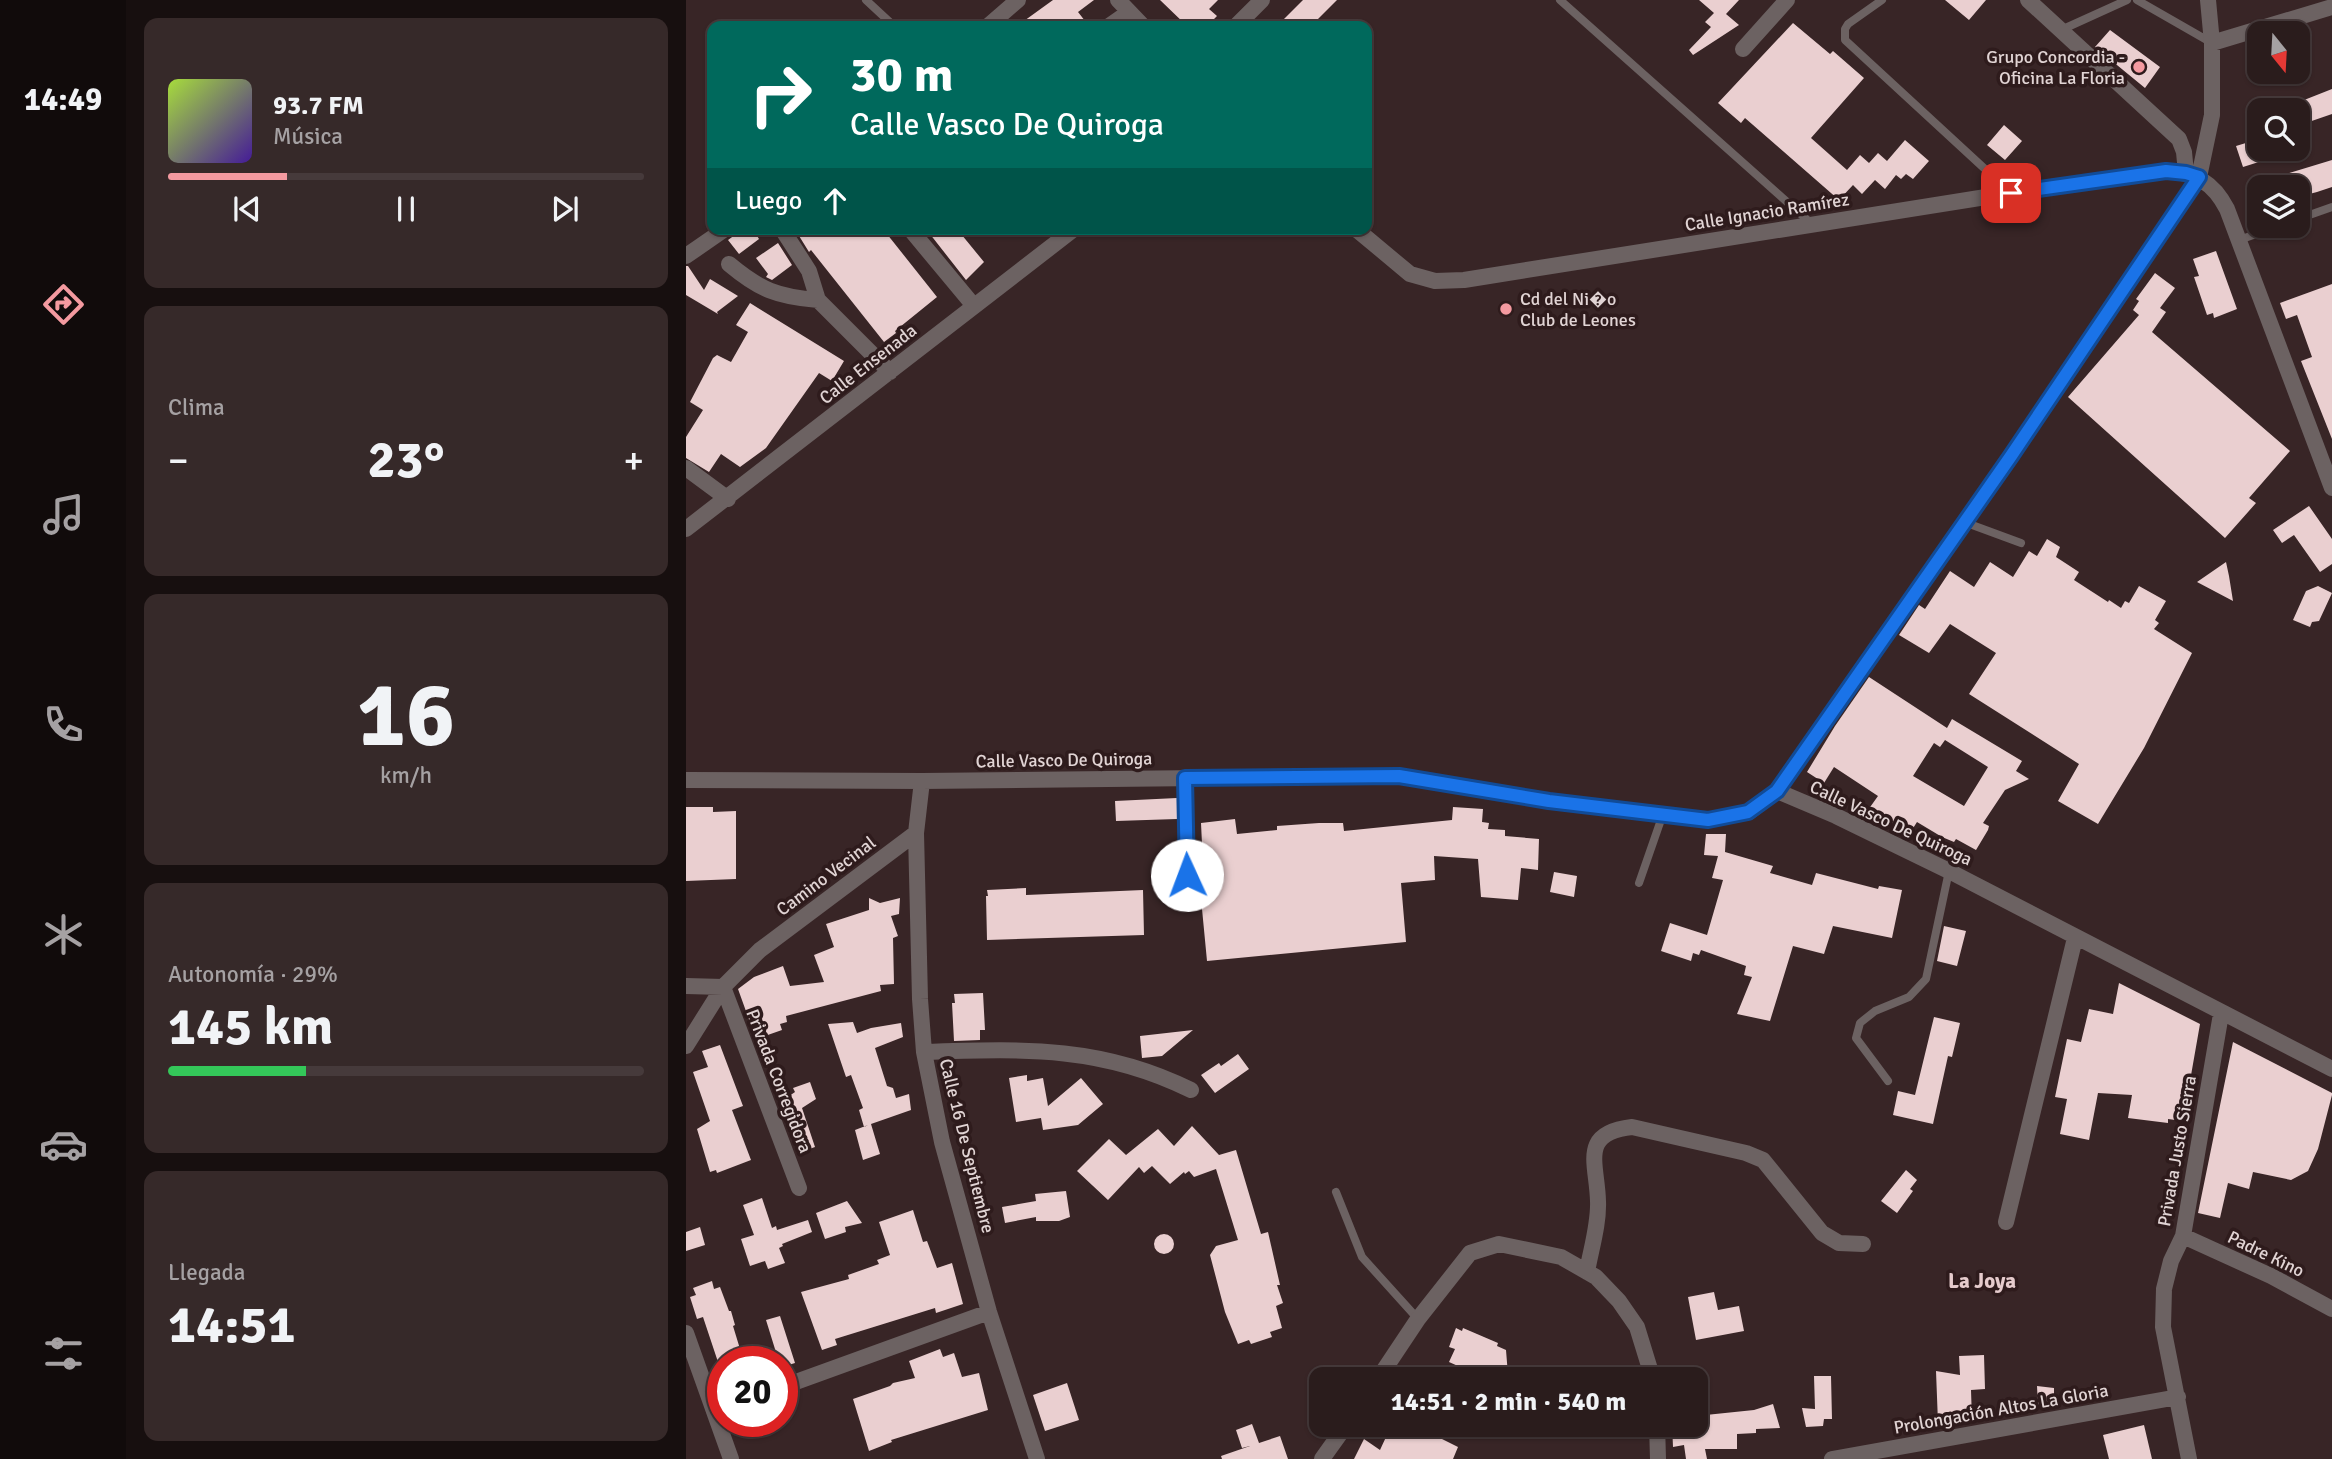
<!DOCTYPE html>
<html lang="es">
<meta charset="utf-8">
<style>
:root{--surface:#2a1c1c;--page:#362929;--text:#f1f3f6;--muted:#a5a1a3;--line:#463a3b;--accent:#f49aa0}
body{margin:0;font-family:Signika,sans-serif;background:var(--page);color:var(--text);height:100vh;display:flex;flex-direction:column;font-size:26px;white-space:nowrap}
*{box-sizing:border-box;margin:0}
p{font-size:23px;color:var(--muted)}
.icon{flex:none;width:38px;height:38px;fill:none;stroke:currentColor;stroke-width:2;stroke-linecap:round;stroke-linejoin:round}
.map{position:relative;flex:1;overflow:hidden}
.side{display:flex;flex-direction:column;gap:18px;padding:18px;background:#170f0f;width:560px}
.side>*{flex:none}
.top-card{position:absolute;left:21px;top:21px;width:665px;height:214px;border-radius:14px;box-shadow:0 2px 5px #0004,0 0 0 2px var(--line);background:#00695c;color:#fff;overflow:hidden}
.needle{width:46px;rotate:162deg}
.buttons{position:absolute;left:1561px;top:21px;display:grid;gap:14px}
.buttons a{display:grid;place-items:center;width:63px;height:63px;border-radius:14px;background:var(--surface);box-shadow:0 2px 5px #0004,0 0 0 2px var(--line);font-size:35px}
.speed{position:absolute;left:21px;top:1346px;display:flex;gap:14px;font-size:35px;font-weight:700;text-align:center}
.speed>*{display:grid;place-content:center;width:91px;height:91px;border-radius:50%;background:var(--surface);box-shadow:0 2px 5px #0004,0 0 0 2px var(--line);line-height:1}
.speed .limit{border:10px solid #d22;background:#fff;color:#111}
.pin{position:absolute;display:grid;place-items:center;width:60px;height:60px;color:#fff;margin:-30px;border-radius:14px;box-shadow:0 4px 10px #0006}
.me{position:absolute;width:77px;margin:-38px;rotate:358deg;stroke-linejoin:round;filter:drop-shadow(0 0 5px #0008)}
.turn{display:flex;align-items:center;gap:24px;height:147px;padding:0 28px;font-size:32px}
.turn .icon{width:91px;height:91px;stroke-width:2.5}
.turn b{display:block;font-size:49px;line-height:60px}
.then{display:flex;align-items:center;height:66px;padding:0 28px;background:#0003;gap:14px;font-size:26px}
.big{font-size:52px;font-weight:800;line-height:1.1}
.side .tile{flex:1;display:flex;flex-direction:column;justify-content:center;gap:10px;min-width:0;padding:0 24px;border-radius:14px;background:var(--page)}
.side .dial{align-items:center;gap:0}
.dial b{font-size:91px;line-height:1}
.song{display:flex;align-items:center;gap:21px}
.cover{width:84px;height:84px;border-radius:10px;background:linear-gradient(135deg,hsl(80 70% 55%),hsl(260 70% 35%))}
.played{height:7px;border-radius:4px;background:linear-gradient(90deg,var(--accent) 25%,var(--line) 25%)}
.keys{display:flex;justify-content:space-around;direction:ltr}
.heat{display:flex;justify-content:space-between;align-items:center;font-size:38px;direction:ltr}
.charge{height:10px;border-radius:5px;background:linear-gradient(90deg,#34c759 29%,var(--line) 0)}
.trip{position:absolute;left:623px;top:1367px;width:399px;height:70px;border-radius:14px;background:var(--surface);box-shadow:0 2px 5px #0004,0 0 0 2px var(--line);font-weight:800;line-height:70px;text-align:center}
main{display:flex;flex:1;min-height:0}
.menu{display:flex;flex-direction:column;width:126px;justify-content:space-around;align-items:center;background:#110b0b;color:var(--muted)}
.menu .icon{width:49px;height:49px}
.menu .active{color:var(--accent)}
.menu b{font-size:32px;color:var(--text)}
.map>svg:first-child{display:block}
.building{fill:#eacfd0;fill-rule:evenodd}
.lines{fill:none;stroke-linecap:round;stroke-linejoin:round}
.service{stroke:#6c6262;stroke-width:8}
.minor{stroke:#6c6262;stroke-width:16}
.route-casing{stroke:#114b97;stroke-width:18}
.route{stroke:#1a73e8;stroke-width:12}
.poi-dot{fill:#f49aa0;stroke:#2e1b1c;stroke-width:2.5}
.labels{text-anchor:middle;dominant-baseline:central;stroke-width:7;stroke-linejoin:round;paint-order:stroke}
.poi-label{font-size:18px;fill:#e1d4d4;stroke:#2e1b1c;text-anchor:end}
.street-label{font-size:18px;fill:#e1d4d4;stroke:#2e1b1c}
.quarter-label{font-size:21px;font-weight:bold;fill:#e5cbcc;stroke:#2e1b1c}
</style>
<main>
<nav class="menu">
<b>14:49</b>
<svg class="icon active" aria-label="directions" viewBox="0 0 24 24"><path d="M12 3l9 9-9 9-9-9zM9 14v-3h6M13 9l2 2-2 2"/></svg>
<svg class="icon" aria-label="music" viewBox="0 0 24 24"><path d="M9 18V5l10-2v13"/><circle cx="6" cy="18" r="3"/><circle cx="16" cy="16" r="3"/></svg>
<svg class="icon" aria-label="phone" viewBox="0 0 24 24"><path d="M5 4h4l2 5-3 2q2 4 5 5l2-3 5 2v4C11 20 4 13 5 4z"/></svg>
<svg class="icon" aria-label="climate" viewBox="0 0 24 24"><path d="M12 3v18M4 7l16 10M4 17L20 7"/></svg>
<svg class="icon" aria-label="car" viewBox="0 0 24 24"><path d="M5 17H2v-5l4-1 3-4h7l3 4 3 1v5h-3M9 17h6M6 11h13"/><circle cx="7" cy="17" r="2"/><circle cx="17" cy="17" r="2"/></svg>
<svg class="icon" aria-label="filters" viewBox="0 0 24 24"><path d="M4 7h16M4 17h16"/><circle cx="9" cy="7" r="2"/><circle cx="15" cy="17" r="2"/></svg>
</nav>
<section class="side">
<div class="tile">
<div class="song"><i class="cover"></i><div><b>93.7 FM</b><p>Música</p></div></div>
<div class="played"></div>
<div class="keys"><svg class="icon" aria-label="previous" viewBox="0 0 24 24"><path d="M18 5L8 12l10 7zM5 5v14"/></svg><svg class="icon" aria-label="pause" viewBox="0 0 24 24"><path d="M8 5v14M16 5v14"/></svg><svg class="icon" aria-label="next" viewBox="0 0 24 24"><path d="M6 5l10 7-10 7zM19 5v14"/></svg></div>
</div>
<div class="tile"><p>Clima</p>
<div class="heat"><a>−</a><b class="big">23°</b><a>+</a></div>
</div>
<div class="tile dial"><b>16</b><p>km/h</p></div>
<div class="tile"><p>Autonomía · 29%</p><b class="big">145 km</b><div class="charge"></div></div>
<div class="tile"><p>Llegada</p><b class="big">14:51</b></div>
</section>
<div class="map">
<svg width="1646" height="1459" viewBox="0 0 1646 1459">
<rect width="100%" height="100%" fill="#382526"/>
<path class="building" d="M 367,0 L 408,0 L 392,12 L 403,26 L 331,26 Z
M 474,0 L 532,0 L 523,9 L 531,16 L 521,26 L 501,26 Z
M 617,0 L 651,0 L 625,26 L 591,26 Z
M 1013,0 L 1053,0 L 1040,14 L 1053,25 L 1007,55 L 1003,50 L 1025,27 L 1019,22 L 1028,13 Z
M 1259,0 L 1300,0 L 1283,20 Z
M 1107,23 L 1144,54 L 1147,51 L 1178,78 L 1125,138 L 1161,170 L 1174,155 L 1183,163 L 1192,153 L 1201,161 L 1219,140 L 1243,161 L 1227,179 L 1220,174 L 1215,179 L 1210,175 L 1199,189 L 1189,180 L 1176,194 L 1167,185 L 1153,200 L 1059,118 L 1055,123 L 1032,103 Z
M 1424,30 L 1474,67 L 1459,88 L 1409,47 Z
M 1646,89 L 1646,114 L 1614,125 L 1608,104 Z
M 1318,125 L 1336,141 L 1319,160 L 1301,145 Z
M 1573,139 L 1573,149 L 1603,149 L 1604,152 L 1557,167 L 1550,146 Z
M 1646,160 L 1646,187 L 1631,192 L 1612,197 L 1612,187 L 1570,187 L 1570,183 Z
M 57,229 L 67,229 L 73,239 L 53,254 L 42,240 Z
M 113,229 L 197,229 L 251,297 L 209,331 L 210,333 L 198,342 L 125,250 L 123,252 L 110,231 Z
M 240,229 L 271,229 L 298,262 L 280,280 Z
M 92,243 L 106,265 L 86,280 L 80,277 L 82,274 L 70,258 Z
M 1530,251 L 1551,309 L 1528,318 L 1527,313 L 1521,315 L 1508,277 L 1513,276 L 1507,259 Z
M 0,266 L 2,266 L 18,290 L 24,279 L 52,296 L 31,312 L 32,314 L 0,295 Z
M 1469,273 L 1489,288 L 1474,308 L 1480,312 L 1466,332 L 1604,451 L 1563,498 L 1570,503 L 1539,538 L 1382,397 L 1453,315 L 1447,310 L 1453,301 L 1450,299 Z
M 1646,284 L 1646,439 L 1615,361 L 1626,357 L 1611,315 L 1600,319 L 1594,303 Z
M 64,303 L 158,361 L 146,381 L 133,373 L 80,448 L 54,467 L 35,454 L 23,472 L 0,458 L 0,437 L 17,410 L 4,402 L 27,358 L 31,355 L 45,362 L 62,332 L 50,325 Z
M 1623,506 L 1646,539 L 1646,564 L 1634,572 L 1608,535 L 1596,543 L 1587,530 Z
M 1361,539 L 1374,547 L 1370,557 L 1393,572 L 1388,580 L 1422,602 L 1423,600 L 1435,608 L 1439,601 L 1443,603 L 1453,586 L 1480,601 L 1469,620 L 1473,623 L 1468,629 L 1506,653 L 1458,748 L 1412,824 L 1372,801 L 1393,764 L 1283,694 L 1310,653 L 1264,624 L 1243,653 L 1213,635 L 1233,605 L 1239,609 L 1264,571 L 1288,587 L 1304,562 L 1327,577 L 1343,551 L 1351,556 Z
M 1540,562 L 1543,576 L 1547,601 L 1511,582 Z
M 1632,586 L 1646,593 L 1633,621 L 1626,622 L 1624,627 L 1607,620 L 1620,591 Z
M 1183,677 L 1261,728 L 1266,719 L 1336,761 L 1330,771 L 1343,779 L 1319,790 L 1297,823 L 1303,826 L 1302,830 L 1290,850 L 1270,839 L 1268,842 L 1256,837 L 1231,822 L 1224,833 L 1182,810 L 1192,796 L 1148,767 L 1138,783 L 1121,772 L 1149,726 ZM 1259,740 L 1302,767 L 1278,806 L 1227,776 L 1248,743 L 1254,747 Z
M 491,798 L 491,819 L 430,821 L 429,801 Z
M 0,807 L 27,807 L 27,812 L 50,811 L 50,879 L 0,881 Z
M 767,807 L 797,809 L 796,822 L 803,823 L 802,829 L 819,830 L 819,836 L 853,839 L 852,870 L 835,868 L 832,900 L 795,897 L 792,859 L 748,856 L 749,880 L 715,883 L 720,942 L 521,961 L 514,888 L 516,844 L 515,823 L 549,819 L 551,834 L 591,830 L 591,826 L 633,823 L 657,823 L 658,831 L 766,820 Z
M 1020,834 L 1040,834 L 1039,852 L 1087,866 L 1084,873 L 1126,885 L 1130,873 L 1192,889 L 1193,886 L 1216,890 L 1206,938 L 1147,926 L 1138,954 L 1107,946 L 1084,1021 L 1051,1014 L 1066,977 L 1058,975 L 1060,966 L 1015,950 L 1013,955 L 1007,953 L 1005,961 L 975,951 L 984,923 L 1021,935 L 1037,880 L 1026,878 L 1032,856 L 1018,855 Z
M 868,872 L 891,876 L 888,897 L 864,892 Z
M 340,888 L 340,895 L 457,890 L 458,935 L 301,940 L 300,896 L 302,896 L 301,890 Z
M 183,898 L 194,903 L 214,898 L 213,914 L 205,916 L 212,936 L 207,938 L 208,984 L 194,985 L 195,991 L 100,1016 L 101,1022 L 94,1024 L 96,1030 L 70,1039 L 52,989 L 68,977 L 97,966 L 104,986 L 138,982 L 128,955 L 148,947 L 140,924 L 183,910 Z
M 1258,926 L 1280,931 L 1271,966 L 1251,961 Z
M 1433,983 L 1514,1024 L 1497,1121 L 1482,1119 L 1482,1123 L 1442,1118 L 1446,1095 L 1412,1093 L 1403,1140 L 1374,1134 L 1381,1099 L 1369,1097 L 1381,1039 L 1395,1042 L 1403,1009 L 1427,1014 Z
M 297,993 L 299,1030 L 294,1030 L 294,1040 L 268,1041 L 266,1003 L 269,1003 L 268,994 Z
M 1248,1017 L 1274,1023 L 1266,1057 L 1262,1056 L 1247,1124 L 1207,1115 L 1212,1091 L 1229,1095 Z
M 167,1022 L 171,1033 L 185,1028 L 215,1023 L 217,1037 L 189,1048 L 201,1086 L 207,1088 L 210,1098 L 223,1094 L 225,1110 L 185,1124 L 194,1154 L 177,1160 L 169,1130 L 182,1125 L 178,1127 L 173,1110 L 177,1108 L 165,1075 L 160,1077 L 142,1024 Z
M 507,1030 L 476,1056 L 456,1058 L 454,1036 Z
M 1547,1042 L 1646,1093 L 1646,1095 L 1632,1149 L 1622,1171 L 1605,1180 L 1567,1172 L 1563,1189 L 1542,1183 L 1534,1218 L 1512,1213 Z
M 34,1045 L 57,1106 L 46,1110 L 65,1160 L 31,1173 L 30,1170 L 24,1172 L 11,1129 L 24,1121 L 7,1072 L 22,1067 L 16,1051 Z
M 552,1054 L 563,1069 L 529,1093 L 515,1075 L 533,1063 L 535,1066 Z
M 341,1075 L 341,1081 L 357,1078 L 362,1106 L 395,1078 L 417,1104 L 392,1125 L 357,1130 L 355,1118 L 330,1122 L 323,1078 Z
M 124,1082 L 130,1099 L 116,1108 L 129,1147 L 112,1153 L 106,1135 L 108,1134 L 96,1101 L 109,1092 L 107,1088 Z
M 506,1126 L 533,1155 L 550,1150 L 575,1234 L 582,1232 L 594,1285 L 591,1285 L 597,1303 L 590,1306 L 596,1328 L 584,1332 L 586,1337 L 565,1344 L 563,1340 L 552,1344 L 539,1312 L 524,1255 L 530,1246 L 552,1240 L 530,1169 L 508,1177 L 503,1171 L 499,1174 L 498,1172 L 484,1184 L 466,1166 L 458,1173 L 453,1167 L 422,1200 L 391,1171 L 423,1139 L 440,1155 L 472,1129 L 488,1146 Z
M 1220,1170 L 1231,1180 L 1224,1189 L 1227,1191 L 1211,1213 L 1195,1201 Z
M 380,1191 L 384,1217 L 373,1221 L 350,1221 L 350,1217 L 319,1223 L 316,1207 L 350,1201 L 349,1194 Z
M 76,1198 L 86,1228 L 90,1226 L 91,1230 L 122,1220 L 126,1232 L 96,1244 L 97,1246 L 93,1248 L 99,1263 L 82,1269 L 79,1261 L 64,1266 L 55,1239 L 68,1235 L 57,1205 Z
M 161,1201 L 176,1223 L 159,1227 L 160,1232 L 139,1239 L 130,1213 Z
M 227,1210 L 237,1242 L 241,1241 L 251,1268 L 266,1263 L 277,1304 L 250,1313 L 249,1308 L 149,1339 L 151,1345 L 136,1350 L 115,1292 L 163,1279 L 162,1275 L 193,1264 L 191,1260 L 204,1255 L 193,1222 Z
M 14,1227 L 19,1245 L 0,1251 L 0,1232 Z
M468 1244a10 10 0 1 1 20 0a10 10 0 1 1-20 0Z
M 26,1281 L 28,1289 L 34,1287 L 43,1311 L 45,1311 L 49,1325 L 47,1326 L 58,1362 L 32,1362 L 17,1317 L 11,1319 L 4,1297 L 10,1295 L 7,1288 Z
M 1028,1292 L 1032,1310 L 1053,1306 L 1058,1331 L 1010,1340 L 1002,1297 Z
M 94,1316 L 109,1363 L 96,1367 L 96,1362 L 93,1362 L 80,1320 Z
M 770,1328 L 776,1331 L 777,1328 L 812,1343 L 811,1346 L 820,1350 L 822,1375 L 810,1373 L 807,1379 L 801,1379 L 763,1362 L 769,1349 L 763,1347 Z
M 254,1349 L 257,1357 L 268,1353 L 276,1377 L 293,1373 L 302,1410 L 205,1440 L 206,1442 L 183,1451 L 167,1399 L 204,1386 L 207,1383 L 229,1378 L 223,1361 Z
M 1298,1355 L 1299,1389 L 1285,1390 L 1286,1420 L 1252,1423 L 1250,1371 L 1274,1375 L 1273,1356 Z
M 1128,1376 L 1145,1376 L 1146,1419 L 1138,1419 L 1137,1426 L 1120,1427 L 1116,1408 L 1129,1409 Z
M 381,1383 L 393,1420 L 359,1431 L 347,1395 Z
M 1351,1386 L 1368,1388 L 1368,1405 L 1352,1406 Z
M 1087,1404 L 1094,1428 L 1070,1429 L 1070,1433 L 1051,1434 L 1051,1449 L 1019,1449 L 1021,1459 L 1000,1459 L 998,1445 L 987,1447 L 986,1424 L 1010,1424 L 1010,1416 L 1068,1410 Z
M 566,1424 L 573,1443 L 594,1436 L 602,1459 L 536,1459 L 535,1456 L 564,1446 L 556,1448 L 550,1430 Z
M 706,1424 L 726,1424 L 772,1447 L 767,1459 L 668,1459 L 678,1439 L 694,1450 Z
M 1458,1425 L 1466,1459 L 1423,1459 L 1417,1435 Z"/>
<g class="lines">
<path class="service" d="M 180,0 L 208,26
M 874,0 L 1127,225
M 1196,0 L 1162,24 L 1159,29 L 1159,40 L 1325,193
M 1451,0 L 1526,43
M 1375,30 L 1441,0
M 1612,219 L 1646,207
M 1553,240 L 1593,226
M 1278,522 L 1335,543
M 499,778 L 502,899
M 953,883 L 977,814
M 1202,1081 L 1170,1038 L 1174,1023 L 1189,1011 L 1223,997 L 1240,979 L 1263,871
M 650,1192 L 676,1257 L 732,1319"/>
<path class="minor" d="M 432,0 L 457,26
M 1342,0 L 1493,139 L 1498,152 L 1500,173
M 302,26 L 332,0
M 423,26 L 443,12
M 550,26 L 576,0
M 1526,43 L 1646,7
M 1057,49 L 1101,0
M 96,229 L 123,271 L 132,300 L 204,372
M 224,229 L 288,306
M 670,229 L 724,274 L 749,281 L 778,280 L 1325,193 L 1480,171 C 1510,173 1527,182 1541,209 L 1646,488
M 0,256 L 39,229
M 43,264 C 74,290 92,297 132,300
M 0,468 L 42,499
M 0,529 L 388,229
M 0,780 L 236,781 L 713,776 L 863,801 L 1022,820 L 1063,812 L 1091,791 L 1325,456 L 1513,177 L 1526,115 L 1526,43 L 1522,0
M 1091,791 L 1150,816 L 1263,871 L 1646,1069
M 230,833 L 234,999 L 238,1052 L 256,1142 L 303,1312 L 351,1459
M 0,986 L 37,987 L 113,1188
M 0,1046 L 37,987 L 74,950 L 230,833 L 236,781
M 238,1052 C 336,1049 414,1045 505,1090
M 1320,1222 L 1389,938
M 1497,1236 L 1585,1276 L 1646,1309
M 901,1272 C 905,1249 913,1224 912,1201 C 911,1163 893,1133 946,1127 L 1060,1153 L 1077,1160 L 1136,1233 L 1153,1243 L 1177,1244
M 0,1333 L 45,1459
M 692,1379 L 732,1319 L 784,1253 L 813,1244 L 875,1257 L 910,1277 L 933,1301 L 951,1327 L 967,1379
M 96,1387 L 303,1312
M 971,1424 L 972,1459
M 636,1459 L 661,1424
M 1146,1459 L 1492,1397
M 1503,1459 L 1477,1327 L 1478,1289 L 1485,1261 L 1497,1236 L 1535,1014"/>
</g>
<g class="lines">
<g class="route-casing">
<path id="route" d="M 501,875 L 499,778 L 713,776 L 863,801 L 1022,820 L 1062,812 L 1091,791 L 1325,456 L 1513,177 L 1500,173 L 1480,171 L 1325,193"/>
</g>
<use href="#route" class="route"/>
</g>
<g class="poi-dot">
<circle cx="1453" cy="67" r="7"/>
<circle cx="820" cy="309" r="7"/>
</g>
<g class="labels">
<g class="poi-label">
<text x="1439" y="57">Grupo Concordia -<tspan x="1439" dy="21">Oficina La Floria</tspan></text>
<text x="834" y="299" text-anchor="start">Cd del Ni�o<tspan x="834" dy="21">Club de Leones</tspan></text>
</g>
<g class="street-label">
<text transform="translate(1081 212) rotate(-9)">Calle Ignacio Ramírez</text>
<text transform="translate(182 364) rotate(-38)">Calle Ensenada</text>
<text transform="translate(378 760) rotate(-1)">Calle Vasco De Quiroga</text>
<text transform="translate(1205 823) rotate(25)">Calle Vasco De Quiroga</text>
<text transform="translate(140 876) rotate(-37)">Camino Vecinal</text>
<text transform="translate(93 1081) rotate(69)">Privada Corregidora</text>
<text transform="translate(281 1146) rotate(76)">Calle 16 De Septiembre</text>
<text transform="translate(1491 1151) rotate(-80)">Privada Justo Sierra</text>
<text transform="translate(1580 1254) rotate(26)">Padre Kino</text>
<text transform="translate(1315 1409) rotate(-10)">Prolongación Altos La Gloria</text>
</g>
<g class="quarter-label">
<text x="1296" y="1281">La Joya</text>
</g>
</g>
</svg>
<div class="buttons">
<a><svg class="needle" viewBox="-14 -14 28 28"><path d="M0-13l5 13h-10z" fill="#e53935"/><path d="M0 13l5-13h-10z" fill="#a5a1a3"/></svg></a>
<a><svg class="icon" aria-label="search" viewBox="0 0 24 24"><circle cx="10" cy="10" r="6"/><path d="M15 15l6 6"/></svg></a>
<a><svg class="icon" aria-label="layers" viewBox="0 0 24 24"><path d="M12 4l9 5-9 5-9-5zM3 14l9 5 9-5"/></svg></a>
</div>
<div class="speed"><div class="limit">20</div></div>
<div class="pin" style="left:1325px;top:193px;background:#d93025"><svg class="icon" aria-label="arrive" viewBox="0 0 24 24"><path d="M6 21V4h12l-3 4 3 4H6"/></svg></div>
<svg class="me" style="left:501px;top:875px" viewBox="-20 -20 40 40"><circle r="19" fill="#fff"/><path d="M0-13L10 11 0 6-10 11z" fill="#1a73e8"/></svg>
<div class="trip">14:51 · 2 min · 540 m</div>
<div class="top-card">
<div class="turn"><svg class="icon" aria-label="right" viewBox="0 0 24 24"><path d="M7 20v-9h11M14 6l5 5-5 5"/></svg><div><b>30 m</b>Calle Vasco De Quiroga</div></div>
<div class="then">Luego<svg class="icon" aria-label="ahead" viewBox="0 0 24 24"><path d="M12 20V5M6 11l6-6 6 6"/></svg></div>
</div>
</div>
</main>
